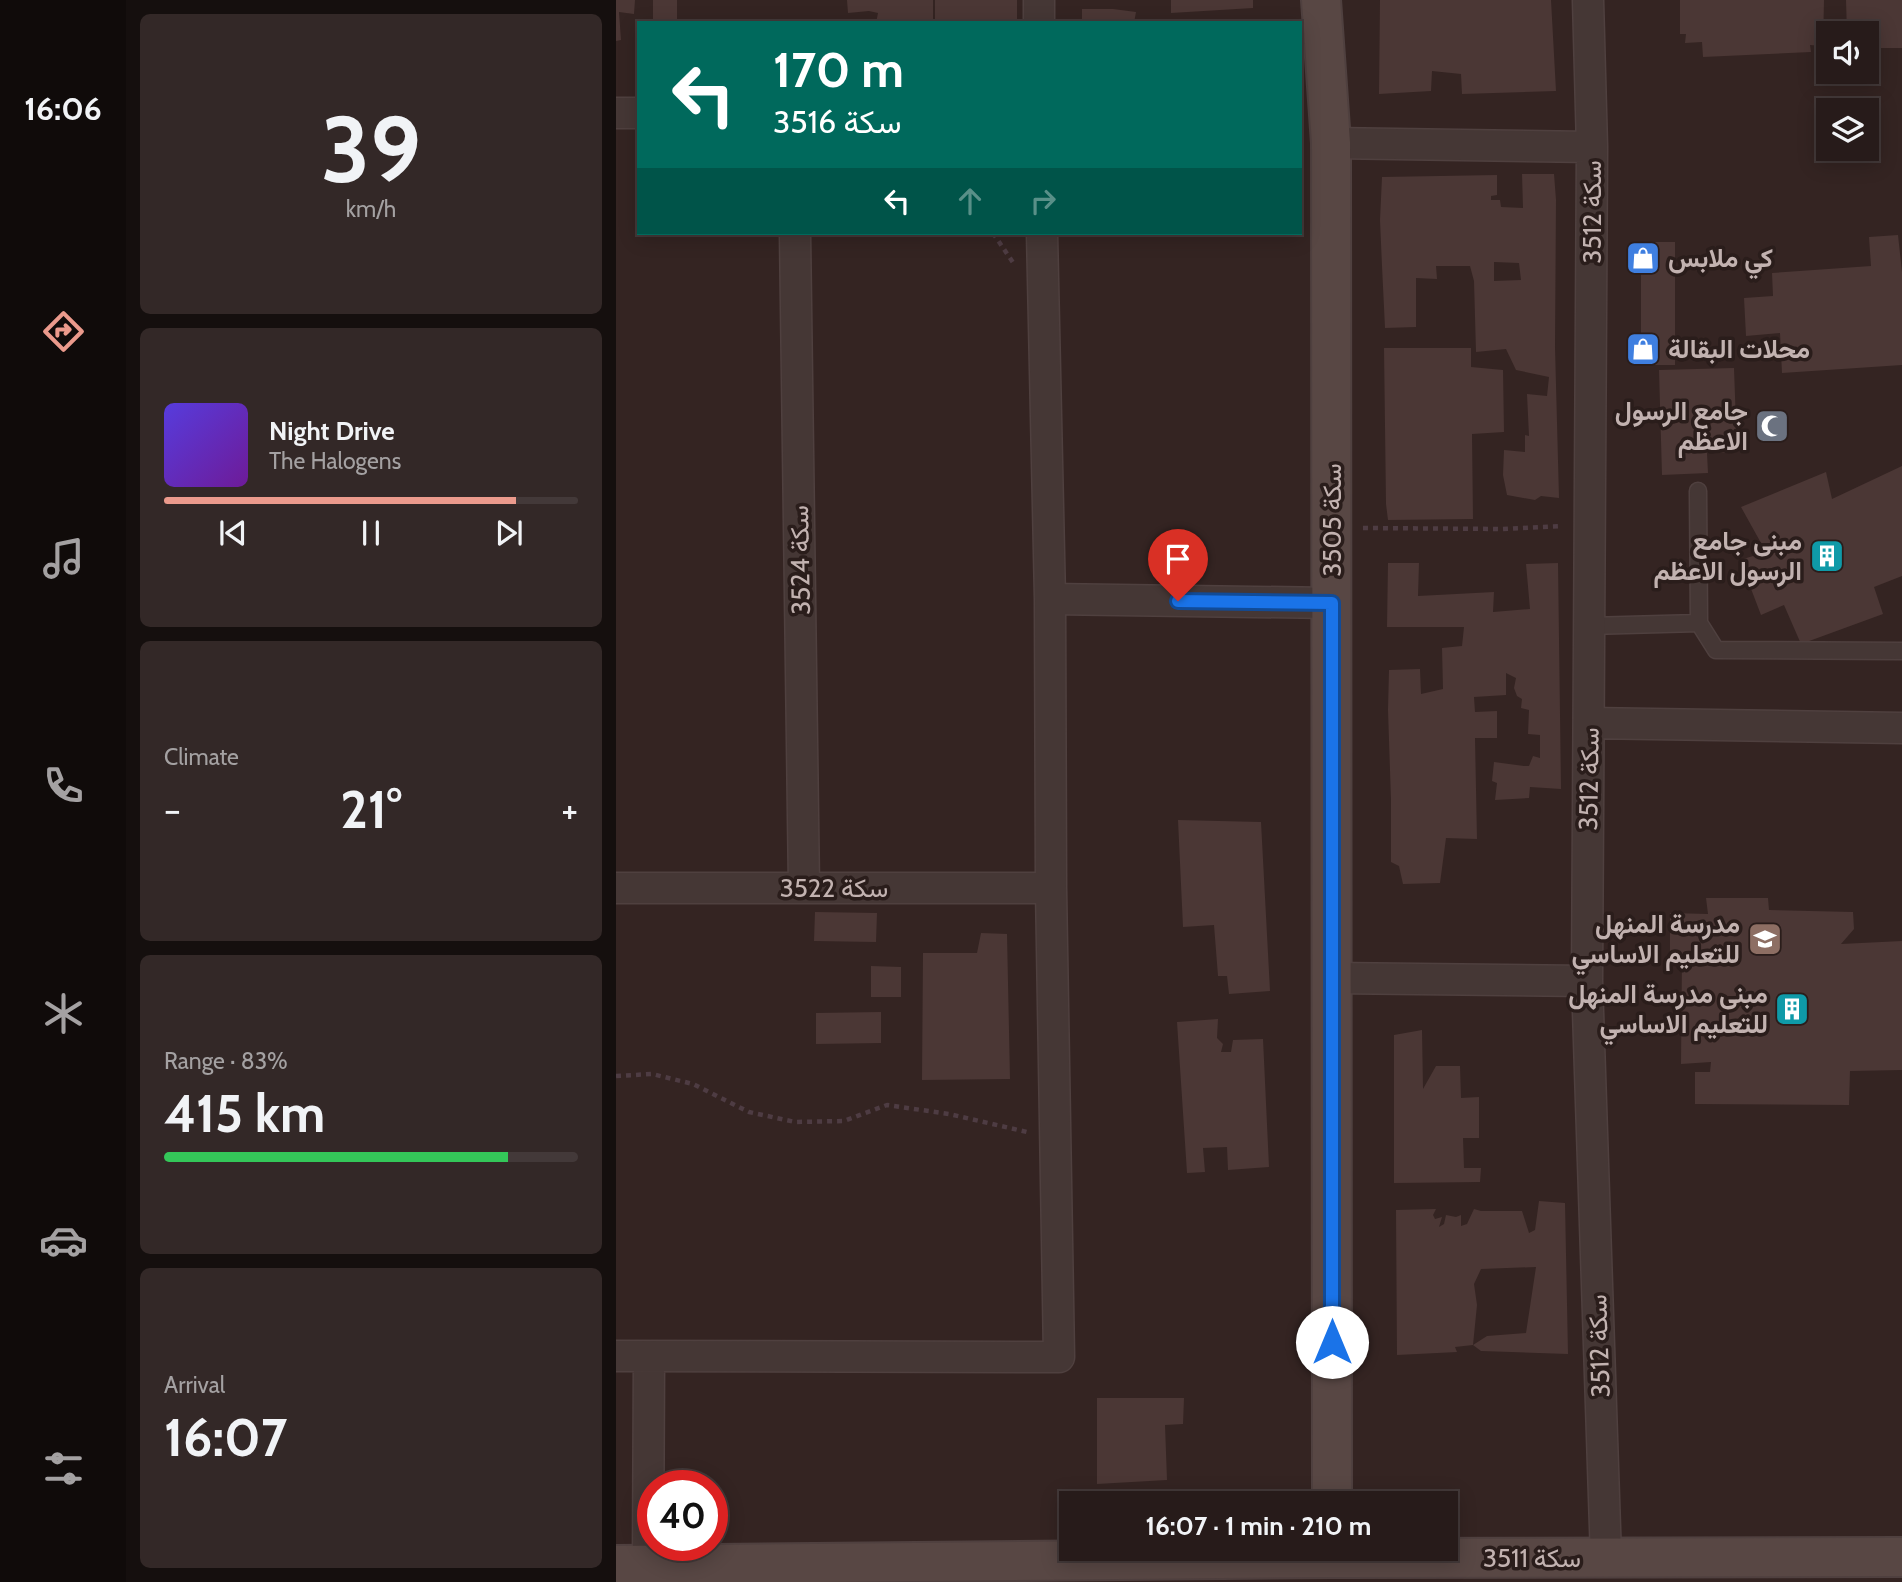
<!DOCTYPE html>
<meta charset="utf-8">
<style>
:root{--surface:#271b1a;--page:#332827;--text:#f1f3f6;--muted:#a4a1a2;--line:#433939;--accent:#eb9a8c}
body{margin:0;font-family:Cabin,Vazirmatn,sans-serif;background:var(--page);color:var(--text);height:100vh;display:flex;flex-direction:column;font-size:26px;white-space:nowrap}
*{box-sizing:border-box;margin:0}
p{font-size:23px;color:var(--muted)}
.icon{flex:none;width:38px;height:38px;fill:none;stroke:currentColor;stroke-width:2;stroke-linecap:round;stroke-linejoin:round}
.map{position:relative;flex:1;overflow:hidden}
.side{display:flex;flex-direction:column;gap:14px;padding:14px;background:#150f0e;width:490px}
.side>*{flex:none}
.top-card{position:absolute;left:21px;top:21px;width:665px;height:214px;border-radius:0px;box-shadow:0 4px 18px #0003,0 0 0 2px var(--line);background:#00695c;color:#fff;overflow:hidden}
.controls{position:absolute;left:1200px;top:21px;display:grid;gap:14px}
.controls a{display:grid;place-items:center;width:63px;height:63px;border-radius:0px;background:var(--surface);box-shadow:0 4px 18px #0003,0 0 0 2px var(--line);font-size:35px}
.speed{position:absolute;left:21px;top:1470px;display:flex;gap:14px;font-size:35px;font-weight:700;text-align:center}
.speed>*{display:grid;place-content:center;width:91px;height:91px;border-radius:50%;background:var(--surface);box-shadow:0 4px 18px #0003,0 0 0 2px var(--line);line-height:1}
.speed .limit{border:10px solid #d22;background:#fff;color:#111}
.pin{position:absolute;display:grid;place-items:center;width:60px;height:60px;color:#fff;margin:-72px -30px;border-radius:50% 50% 50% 0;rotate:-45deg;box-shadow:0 0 7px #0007}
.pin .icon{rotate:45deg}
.me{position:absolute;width:77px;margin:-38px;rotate:0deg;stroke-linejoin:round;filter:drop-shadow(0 0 5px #0008)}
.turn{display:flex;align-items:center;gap:24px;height:147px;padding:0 21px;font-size:32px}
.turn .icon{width:91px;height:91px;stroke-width:2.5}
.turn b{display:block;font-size:49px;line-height:60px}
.lanes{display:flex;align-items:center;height:66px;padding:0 21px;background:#0003;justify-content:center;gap:35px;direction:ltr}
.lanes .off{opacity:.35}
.big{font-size:52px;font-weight:700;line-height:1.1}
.side .widget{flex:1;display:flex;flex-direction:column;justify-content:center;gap:10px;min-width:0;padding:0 24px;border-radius:10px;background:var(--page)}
.side .dial{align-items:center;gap:0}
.dial b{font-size:91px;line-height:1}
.song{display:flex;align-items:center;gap:21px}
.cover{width:84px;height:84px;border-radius:10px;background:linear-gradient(135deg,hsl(250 70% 55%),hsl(280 70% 35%))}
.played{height:7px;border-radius:4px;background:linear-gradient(90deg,var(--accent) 85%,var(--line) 85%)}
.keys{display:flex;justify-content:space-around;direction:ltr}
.heat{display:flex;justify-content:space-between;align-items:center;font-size:38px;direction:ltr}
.charge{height:10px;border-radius:5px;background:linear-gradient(90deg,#34c759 83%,var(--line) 0)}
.trip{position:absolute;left:443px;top:1491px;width:399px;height:70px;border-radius:0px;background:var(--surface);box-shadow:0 4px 18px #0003,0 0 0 2px var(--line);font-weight:700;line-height:70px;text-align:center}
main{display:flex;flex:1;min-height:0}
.dock{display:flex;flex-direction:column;width:126px;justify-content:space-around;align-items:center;background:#100b0a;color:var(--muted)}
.dock .icon{width:49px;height:49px}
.dock .active{color:var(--accent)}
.dock b{font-size:32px;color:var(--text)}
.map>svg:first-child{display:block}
.building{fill:#4b3735;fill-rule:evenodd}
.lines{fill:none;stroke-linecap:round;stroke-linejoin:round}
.lane-casing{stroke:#4f403f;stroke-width:19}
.street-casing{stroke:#4f403f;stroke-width:33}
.secondary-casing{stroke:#4f403f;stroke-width:42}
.path{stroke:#4e3c43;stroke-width:4.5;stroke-dasharray:5 5;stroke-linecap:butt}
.lane{stroke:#453735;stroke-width:16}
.street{stroke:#453735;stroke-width:30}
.secondary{stroke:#584744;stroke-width:38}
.route-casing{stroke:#114b97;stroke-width:18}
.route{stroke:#1a73e8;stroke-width:12}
.labels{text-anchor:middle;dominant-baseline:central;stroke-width:7;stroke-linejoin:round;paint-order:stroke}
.street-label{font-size:26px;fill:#c2b2b0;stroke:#2a1d1b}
.poi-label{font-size:26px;font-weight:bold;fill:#c2b2b0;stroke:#2a1d1b;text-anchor:end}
</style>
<main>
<nav class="dock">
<b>16:06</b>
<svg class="icon active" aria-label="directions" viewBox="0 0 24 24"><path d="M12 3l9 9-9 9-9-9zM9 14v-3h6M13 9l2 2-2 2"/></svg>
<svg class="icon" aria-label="music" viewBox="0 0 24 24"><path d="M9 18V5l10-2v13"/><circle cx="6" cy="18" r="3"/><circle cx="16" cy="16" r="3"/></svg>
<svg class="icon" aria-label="phone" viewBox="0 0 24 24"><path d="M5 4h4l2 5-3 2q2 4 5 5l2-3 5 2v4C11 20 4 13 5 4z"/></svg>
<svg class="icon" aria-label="climate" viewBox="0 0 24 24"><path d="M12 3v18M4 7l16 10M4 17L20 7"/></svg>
<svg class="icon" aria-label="car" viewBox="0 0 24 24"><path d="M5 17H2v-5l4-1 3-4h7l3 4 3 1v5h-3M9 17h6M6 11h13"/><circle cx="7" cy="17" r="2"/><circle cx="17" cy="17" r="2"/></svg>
<svg class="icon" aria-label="filters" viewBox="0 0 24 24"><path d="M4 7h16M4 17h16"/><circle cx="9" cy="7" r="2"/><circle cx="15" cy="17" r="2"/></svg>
</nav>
<section class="side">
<div class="widget dial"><b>39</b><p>km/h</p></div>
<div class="widget">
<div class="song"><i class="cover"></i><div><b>Night Drive</b><p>The Halogens</p></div></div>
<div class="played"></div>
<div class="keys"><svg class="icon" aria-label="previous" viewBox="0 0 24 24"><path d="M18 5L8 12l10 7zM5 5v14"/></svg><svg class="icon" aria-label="pause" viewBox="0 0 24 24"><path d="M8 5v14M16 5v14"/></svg><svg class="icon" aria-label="next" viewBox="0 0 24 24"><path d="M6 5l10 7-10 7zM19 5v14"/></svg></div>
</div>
<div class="widget"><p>Climate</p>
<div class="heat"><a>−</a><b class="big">21°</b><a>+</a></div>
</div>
<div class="widget"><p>Range · 83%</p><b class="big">415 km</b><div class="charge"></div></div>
<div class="widget"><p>Arrival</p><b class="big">16:07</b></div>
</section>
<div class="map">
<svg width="1286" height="1582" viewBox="0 0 1286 1582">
<rect width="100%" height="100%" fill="#342422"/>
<path class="building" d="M 0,0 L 19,0 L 18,14 L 3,12 L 5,40 L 0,41 Z
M 37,0 L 61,0 L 61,23 L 37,23 Z
M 231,0 L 317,0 L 317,23 L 260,23 L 262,13 L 253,11 L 232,13 Z
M 319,0 L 401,0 L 401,23 L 319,23 Z
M 555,0 L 637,0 L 637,8 L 555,13 Z
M 764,0 L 935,0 L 940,91 L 846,94 L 845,74 L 816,71 L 815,91 L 763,94 Z
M 1064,0 L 1208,0 L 1207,46 L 1194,45 L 1195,52 L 1087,57 L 1086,42 L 1069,43 L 1070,34 L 1064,34 Z
M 1230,0 L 1286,0 L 1286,48 L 1251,48 L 1251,33 L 1231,33 Z
M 466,9 L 497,9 L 520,12 L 518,23 L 466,23 Z
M 906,174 L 938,174 L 940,200 L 939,347 L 943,498 L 925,496 L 919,500 L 891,495 L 887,475 L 888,450 L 909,452 L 909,435 L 913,436 L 911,394 L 931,396 L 933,377 L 900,370 L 890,349 L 860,352 L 858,281 L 854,266 L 820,266 L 821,279 L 800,278 L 800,327 L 769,328 L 766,266 L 764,220 L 766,177 L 881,175 L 881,195 L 875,196 L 875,200 L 884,200 L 885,207 L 907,208 ZM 878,262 L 903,263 L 905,280 L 878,281 Z
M 1282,235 L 1286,272 L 1286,365 L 1166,373 L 1164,333 L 1130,336 L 1128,298 L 1157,296 L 1156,273 L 1255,266 L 1253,237 Z
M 1025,242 L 1059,242 L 1059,365 L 1025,365 Z
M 768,348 L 855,348 L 855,367 L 887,370 L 888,432 L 856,434 L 857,519 L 772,520 L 770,504 Z
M 1118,368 L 1121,452 L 1091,453 L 1092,473 L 1046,475 L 1043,370 Z
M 1286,466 L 1286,576 L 1258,587 L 1267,614 L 1185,644 L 1168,605 L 1145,615 L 1124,560 L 1150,552 L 1125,507 L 1210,472 L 1216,499 Z
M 772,563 L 803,563 L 802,596 L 878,592 L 877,612 L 914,609 L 910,564 L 942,563 L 945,789 L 914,787 L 913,798 L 879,800 L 881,783 L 876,781 L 878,762 L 908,766 L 913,766 L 917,756 L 924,758 L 924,735 L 912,734 L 913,710 L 905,708 L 906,699 L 901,696 L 898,688 L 900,678 L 890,673 L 890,695 L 858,697 L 859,712 L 881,711 L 881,738 L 859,738 L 861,839 L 830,838 L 824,883 L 787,884 L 783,866 L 775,862 L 775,800 L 772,710 L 773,670 L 804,669 L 805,694 L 827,689 L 826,648 L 846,646 L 848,627 L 771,627 Z
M 562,820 L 645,822 L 654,991 L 613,994 L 611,976 L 602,976 L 598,925 L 567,927 Z
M 1090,898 L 1152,898 L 1153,910 L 1237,912 L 1238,929 L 1225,944 L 1286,941 L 1286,1070 L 1234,1071 L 1233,1105 L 1079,1104 L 1079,1072 L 1094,1072 L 1095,1062 L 1065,1064 L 1066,957 L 1054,956 L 1054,913 L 1092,914 Z
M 199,912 L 261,913 L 260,942 L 198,941 Z
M 365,933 L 391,934 L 394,1079 L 306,1080 L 307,953 L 361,953 Z
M 255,966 L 285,967 L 285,997 L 255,997 Z
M 265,1012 L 265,1043 L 200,1044 L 200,1013 Z
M 602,1019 L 601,1038 L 607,1044 L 605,1052 L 615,1052 L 617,1040 L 647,1039 L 653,1167 L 612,1170 L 611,1147 L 587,1148 L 589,1172 L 571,1173 L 561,1022 Z
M 806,1030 L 807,1089 L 820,1066 L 844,1066 L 845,1098 L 863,1097 L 863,1138 L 847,1138 L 848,1168 L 865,1168 L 864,1182 L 778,1183 L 778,1035 Z
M 923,1201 L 949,1203 L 952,1354 L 865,1351 L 857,1345 L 839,1347 L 841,1352 L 781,1355 L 780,1210 L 820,1209 L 817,1215 L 819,1219 L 826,1217 L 823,1227 L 828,1224 L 830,1215 L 840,1217 L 845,1215 L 845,1226 L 851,1224 L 858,1209 L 865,1211 L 906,1211 L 913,1233 L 919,1230 ZM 920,1267 L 910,1333 L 871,1336 L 857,1345 L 861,1305 L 858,1284 L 865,1269 Z
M 481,1398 L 568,1398 L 567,1424 L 549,1425 L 551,1480 L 481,1484 Z"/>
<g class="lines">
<g class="lane-casing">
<path id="lane" d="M 1083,623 L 1100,650 L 1286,651
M 973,626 L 1083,623 L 1082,491"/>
</g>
<g class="street-casing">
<path id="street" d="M 423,0 L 423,23
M 972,0 L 976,147 L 971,981 L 990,1558
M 0,113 L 23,113
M 715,143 L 976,147
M 179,233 L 188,888
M 434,599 L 716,603
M 973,723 L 1286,728
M 0,888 L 435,888
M 716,978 L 971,981
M 0,1356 L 443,1357 L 435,888 L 434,599 L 426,233
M 32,1565 L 33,1357"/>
</g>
<g class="secondary-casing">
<path id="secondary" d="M 705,0 L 715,143 L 716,1503
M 0,1565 L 716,1558 L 1286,1557"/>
</g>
<path class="path" d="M 377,233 L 398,264
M 747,528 L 886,529 L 945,526
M 0,1076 L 36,1074 L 77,1084 L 133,1112 L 179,1122 L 228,1121 L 271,1105 L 333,1114 L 411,1132"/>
<use href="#lane" class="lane"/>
<use href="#street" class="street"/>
<use href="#secondary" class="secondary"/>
</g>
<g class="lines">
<g class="route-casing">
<path id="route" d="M 562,601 L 716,603 L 716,1342"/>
</g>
<use href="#route" class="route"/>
</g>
<defs>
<g id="shop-square" transform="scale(1.75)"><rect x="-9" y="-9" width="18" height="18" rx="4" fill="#3f7fe0" stroke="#2a1d1b"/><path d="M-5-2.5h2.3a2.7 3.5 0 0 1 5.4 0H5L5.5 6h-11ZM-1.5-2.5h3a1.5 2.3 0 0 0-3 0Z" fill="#fff"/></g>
<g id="mosque-square" transform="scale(1.75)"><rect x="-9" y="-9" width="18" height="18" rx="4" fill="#6b7280" stroke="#2a1d1b"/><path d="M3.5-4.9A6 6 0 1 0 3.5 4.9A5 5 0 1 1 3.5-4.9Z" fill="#fff"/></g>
<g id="building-square" transform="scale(1.75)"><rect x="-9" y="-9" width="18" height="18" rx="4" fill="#0f9aa8" stroke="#2a1d1b"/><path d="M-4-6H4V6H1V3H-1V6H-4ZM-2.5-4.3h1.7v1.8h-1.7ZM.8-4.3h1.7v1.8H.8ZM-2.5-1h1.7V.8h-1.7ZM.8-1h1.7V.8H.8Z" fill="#fff"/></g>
<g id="school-square" transform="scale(1.75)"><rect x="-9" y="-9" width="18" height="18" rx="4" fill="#8d6e63" stroke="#2a1d1b"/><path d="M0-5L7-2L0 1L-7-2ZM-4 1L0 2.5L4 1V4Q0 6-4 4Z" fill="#fff"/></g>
</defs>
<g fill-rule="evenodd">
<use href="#shop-square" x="1027" y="258"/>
<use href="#shop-square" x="1027" y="349"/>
<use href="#mosque-square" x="1156" y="426"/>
<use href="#building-square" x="1211" y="556"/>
<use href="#school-square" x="1149" y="939"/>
<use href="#building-square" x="1176" y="1009"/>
</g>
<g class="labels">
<g class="street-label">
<text transform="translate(976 212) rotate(-90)">سكة 3512</text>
<text transform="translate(716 520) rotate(-90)">سكة 3505</text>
<text transform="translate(184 560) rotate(-91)">سكة 3524</text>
<text transform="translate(973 779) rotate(-89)">سكة 3512</text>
<text x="218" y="888">سكة 3522</text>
<text transform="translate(983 1346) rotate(-92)">سكة 3512</text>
<text x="916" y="1558">سكة 3511</text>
</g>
<g class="poi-label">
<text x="1052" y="258" text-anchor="start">كي ملابس</text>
<text x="1052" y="349" text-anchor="start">محلات البقالة</text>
<text x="1132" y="411">جامع الرسول<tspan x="1132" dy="30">الاعظم</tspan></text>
<text x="1186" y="541">مبنى جامع<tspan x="1186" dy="30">الرسول الاعظم</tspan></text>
<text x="1124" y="924">مدرسة المنهل<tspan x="1124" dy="30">للتعليم الاساسي</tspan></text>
<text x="1152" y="994">مبنى مدرسة المنهل<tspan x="1152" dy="30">للتعليم الاساسي</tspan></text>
</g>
</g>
</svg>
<div class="controls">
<a><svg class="icon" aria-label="sound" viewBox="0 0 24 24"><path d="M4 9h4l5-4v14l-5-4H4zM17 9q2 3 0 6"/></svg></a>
<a><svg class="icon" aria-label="layers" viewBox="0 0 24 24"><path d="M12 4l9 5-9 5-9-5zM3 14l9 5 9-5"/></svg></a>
</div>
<div class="speed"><div class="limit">40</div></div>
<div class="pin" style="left:562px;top:601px;background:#d93025"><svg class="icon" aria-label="arrive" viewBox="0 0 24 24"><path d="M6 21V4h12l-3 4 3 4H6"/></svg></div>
<svg class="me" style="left:716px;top:1342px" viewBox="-20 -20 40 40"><circle r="19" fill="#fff"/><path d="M0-13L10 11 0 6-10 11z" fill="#1a73e8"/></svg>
<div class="trip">16:07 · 1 min · 210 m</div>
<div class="top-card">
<div class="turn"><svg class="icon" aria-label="left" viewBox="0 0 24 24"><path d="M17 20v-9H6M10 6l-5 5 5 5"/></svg><div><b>170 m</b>سكة 3516</div></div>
<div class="lanes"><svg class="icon" aria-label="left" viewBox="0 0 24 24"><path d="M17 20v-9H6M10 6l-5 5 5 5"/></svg><svg class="icon off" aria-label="ahead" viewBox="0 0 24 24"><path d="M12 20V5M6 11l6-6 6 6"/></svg><svg class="icon off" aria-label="right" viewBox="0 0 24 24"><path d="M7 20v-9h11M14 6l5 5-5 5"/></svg></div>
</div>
</div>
</main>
